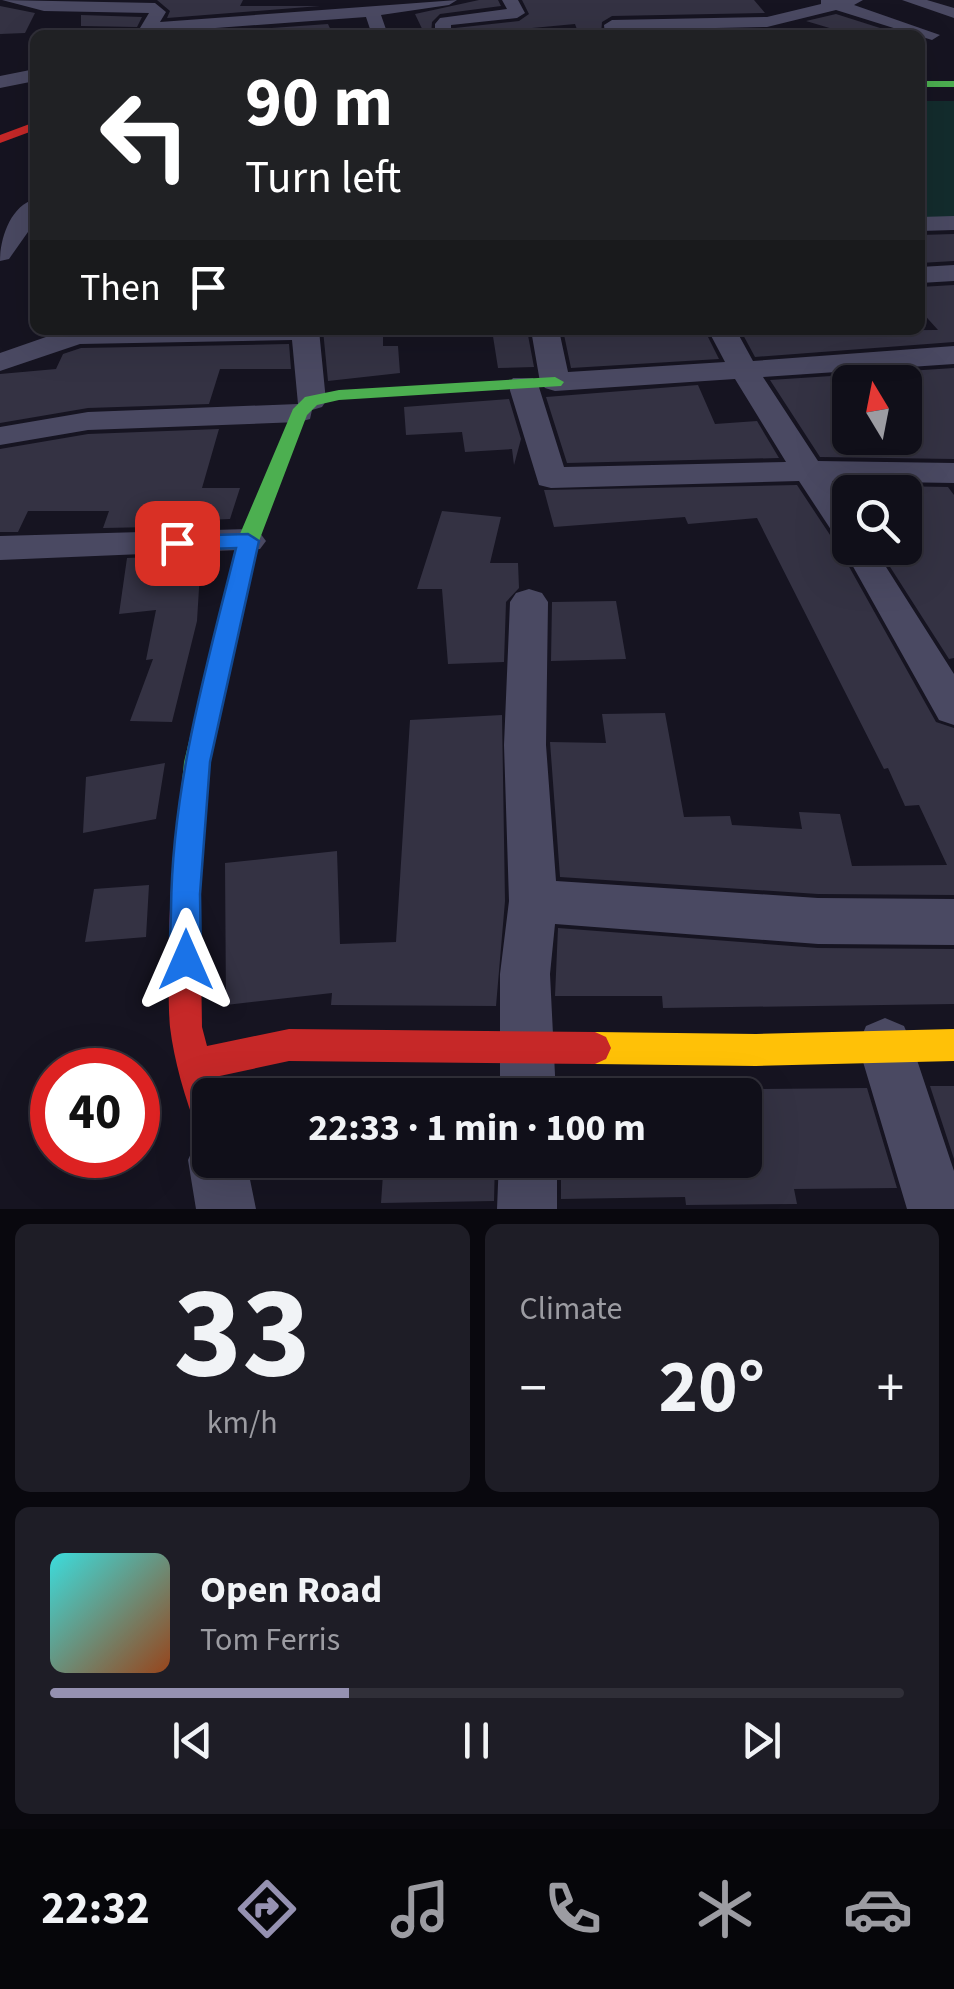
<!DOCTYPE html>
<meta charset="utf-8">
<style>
:root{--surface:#100f19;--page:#1e1d26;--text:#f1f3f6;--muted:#9c9ca2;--line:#302f38;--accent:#9591b1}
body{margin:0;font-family:"Source Sans 3",sans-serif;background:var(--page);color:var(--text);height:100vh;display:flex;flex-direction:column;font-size:38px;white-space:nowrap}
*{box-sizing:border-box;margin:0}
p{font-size:32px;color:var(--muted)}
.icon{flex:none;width:55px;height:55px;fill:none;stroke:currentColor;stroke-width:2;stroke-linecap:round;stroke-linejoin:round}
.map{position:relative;height:1209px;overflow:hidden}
.panel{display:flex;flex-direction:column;gap:15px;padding:15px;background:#09080e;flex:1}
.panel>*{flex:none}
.hud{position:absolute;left:30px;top:30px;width:895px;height:305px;border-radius:15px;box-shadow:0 10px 40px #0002,0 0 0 2px var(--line);background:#202124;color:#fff;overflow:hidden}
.needle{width:65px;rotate:350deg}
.tools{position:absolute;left:832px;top:365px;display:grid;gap:20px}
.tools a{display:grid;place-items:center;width:90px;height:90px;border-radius:15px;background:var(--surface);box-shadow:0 10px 40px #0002,0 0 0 2px var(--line);font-size:50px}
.speed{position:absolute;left:30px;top:1048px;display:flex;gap:20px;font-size:50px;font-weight:700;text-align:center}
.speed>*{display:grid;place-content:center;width:130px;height:130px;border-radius:50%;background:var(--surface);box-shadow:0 10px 40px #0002,0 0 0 2px var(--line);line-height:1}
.speed .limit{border:15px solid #d22;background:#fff;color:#111}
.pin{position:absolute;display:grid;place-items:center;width:85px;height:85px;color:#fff;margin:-42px;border-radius:20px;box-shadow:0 5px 15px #0006}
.me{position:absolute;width:110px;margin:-55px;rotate:0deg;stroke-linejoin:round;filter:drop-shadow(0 0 8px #0008)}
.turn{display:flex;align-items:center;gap:35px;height:210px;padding:0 50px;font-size:45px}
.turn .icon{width:130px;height:130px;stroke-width:2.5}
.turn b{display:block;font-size:70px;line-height:85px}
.then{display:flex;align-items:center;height:95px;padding:0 50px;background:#0003;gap:20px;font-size:38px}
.big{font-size:75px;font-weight:700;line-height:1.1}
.panel .widget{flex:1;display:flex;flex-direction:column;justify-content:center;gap:15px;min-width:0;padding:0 35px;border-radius:15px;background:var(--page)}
.panel .dial{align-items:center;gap:0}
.dial b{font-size:130px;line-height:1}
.song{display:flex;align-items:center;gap:30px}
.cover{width:120px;height:120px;border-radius:15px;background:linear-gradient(135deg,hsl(180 70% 55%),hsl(20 70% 35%))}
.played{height:10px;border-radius:5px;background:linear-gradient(90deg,var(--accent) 35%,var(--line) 35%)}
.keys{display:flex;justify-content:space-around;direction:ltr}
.heat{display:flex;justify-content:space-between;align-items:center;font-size:55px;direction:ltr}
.panel .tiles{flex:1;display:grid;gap:15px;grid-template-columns:1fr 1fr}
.widget:last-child{grid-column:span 2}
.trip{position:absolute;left:192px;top:1078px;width:570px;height:100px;border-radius:15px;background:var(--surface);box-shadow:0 10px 40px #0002,0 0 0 2px var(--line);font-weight:700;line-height:100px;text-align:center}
.menu{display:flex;height:160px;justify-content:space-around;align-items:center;background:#06060a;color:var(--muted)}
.menu .icon{width:70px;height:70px}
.menu .selected{color:var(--accent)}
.menu b{font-size:45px;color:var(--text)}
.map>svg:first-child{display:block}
.green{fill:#132c2d}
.building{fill:#343243;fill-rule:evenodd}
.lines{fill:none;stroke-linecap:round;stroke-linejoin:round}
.street{fill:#4a4962;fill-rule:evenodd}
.fast{fill:#4caf50;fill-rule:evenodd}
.slow{fill:#ffc107;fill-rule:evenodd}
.jam{fill:#c62828;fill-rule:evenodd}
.route{fill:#1a73e8;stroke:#114b97;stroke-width:2.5}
</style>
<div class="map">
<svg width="954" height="1209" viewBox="0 0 954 1209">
<rect width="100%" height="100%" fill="#161421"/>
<path class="green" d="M 920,101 L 954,101 L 954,218 L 920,219 Z"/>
<path class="building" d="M 157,0 L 243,0 L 240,6 L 320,6 L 167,18 L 170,11 Z
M 479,0 L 498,0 L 501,6 L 440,14 L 432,22 L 431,35 L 425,35 L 415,14 Z
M 522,0 L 754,0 L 765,13 L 612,16 L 602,22 L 601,35 L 579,35 L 575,24 L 455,35 L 455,28 L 519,21 L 529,14 Z
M 0,6 L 35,13 L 25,33 L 0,34 Z
M 836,14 L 899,34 L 853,35 L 806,21 Z
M 81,15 L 142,17 L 137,27 L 81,26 Z
M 328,24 L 333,35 L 172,35 Z
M 954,234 L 954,261 L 920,263 L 920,235 Z
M 954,285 L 954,342 L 755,357 L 741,331 L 938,330 L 920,310 L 920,287 Z
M 323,330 L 383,330 L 383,346 L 398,346 L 400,373 L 328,381 Z
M 492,330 L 527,330 L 534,367 L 498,368 Z
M 563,330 L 598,330 L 600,335 L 705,331 L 719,359 L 571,368 Z
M 289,344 L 291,369 L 220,369 L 209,404 L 88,408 L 0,423 L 0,374 L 56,369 L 63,354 L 81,348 Z
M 954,368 L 954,459 L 820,457 L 770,380 ZM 850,382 L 905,382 L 905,438 L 850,438 Z
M 698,385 L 715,424 L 757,421 L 779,458 L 567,463 L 546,397 Z
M 509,399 L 521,439 L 514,465 L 512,449 L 465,452 L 462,432 L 406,435 L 404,407 Z
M 219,429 L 202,488 L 240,488 L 230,519 L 204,520 L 204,526 L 103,528 L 109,511 L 28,511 L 18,532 L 0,532 L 0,449 L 88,434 Z
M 797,485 L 838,547 L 936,722 L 954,728 L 954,895 L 818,894 L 560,877 L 550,742 L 606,743 L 602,714 L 665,713 L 684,817 L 730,816 L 732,825 L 802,829 L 799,812 L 840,814 L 852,866 L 947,865 L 919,805 L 905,806 L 888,768 L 884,769 L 757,518 L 688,524 L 685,517 L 554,527 L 544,490 Z
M 839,485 L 948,487 L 954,495 L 954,658 L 949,659 L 878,548 L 905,548 L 905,492 L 850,492 L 850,502 Z
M 442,511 L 501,517 L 490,563 L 518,563 L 519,588 L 506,602 L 504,662 L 448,664 L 442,589 L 417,589 Z
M 201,555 L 197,621 L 172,722 L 130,721 L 153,659 L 146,660 L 156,610 L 119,614 L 127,558 Z
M 616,601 L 626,659 L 551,661 L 552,602 Z
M 502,715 L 505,901 L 496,1006 L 331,1005 L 332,993 L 226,1005 L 225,863 L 337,851 L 340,944 L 396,942 L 410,720 Z
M 165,763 L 156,819 L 83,833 L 86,777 Z
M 149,885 L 146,937 L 85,942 L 94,889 Z
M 558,928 L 818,948 L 954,949 L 954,1004 L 663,1008 L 662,996 L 555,996 Z
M 290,1086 L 496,1088 L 496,1095 L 281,1095 L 282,1088 Z
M 930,1086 L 954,1086 L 954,1159 Z
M 867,1088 L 897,1188 L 794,1189 L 797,1204 L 686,1205 L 685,1197 L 561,1199 L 561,1160 L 745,1160 L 745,1095 L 672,1095 L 672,1090 Z
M 384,1160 L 495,1160 L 494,1201 L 381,1203 Z"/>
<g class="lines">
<path class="street" d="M 2,0 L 155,3 L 166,12 L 160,22 L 457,0 L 449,5 L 381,15 L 388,35 L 372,35 L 366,17 L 148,33 L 140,28 L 149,13 L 44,11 Z
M 502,0 L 518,0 L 525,13 L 517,18 L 451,25 L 451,35 L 435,35 L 435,24 L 440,18 L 507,9 Z
M 821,0 L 863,0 L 854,5 L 940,35 L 932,40 L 836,10 L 767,27 L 621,30 L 621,35 L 605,35 L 604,25 L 612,20 L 767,17 L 821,4 Z
M 902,0 L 927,0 L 954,8 L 954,18 Z
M 35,69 L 35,81 L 0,88 L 0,76 Z
M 35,199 L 35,222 L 9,259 L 0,261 C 0,239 10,206 35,199 Z
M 954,216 L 954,230 L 920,231 L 920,217 Z
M 954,265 L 954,281 L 920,283 L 920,267 Z
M 66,330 L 319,330 L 326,401 L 322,407 L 312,410 L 310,419 L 299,422 L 88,430 L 0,445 L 0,427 L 88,412 L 298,404 L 292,340 L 80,344 L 0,371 L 0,353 Z
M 531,330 L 559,330 L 568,372 L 725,362 L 708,330 L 736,330 L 753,361 L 954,346 L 954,364 L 763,377 L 818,461 L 954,463 L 954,483 L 832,481 L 850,509 L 850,548 L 874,548 L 954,674 L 954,725 L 939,720 L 841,545 L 799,481 L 551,488 L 539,485 L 508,384 L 513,378 L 533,378 L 538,384 L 564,467 L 786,462 L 735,379 L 555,391 L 545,388 L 540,382 Z
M 248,529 L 260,533 L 266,541 L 260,549 L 0,560 L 0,536 Z
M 529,589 L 542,593 L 548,602 L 546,745 L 556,881 L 818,898 L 954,899 L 954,945 L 818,944 L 555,924 L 550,974 L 556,1095 L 500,1095 L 500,974 L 509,901 L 504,745 L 510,602 L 516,593 Z
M 885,1018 L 904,1026 L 912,1045 L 954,1171 L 954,1209 L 907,1209 L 858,1045 L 866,1026 Z
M 210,1134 L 210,1160 L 246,1160 L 256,1209 L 196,1209 L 188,1160 L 197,1140 Z
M 499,1160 L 557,1160 L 557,1209 L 497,1209 Z"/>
<path class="fast" d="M 920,81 L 954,81 L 954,87 L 920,87 Z
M 555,377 L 564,382 L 561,386 L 339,400 L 317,405 L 307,415 L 259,541 L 210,762 L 204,842 L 200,850 L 190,854 L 180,850 L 176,842 L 184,762 L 237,541 L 293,409 L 305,397 L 339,390 Z"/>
<path class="slow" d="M 954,1029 L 954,1061 L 756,1066 L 595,1064 L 584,1059 L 579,1048 L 584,1037 L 595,1032 L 756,1034 Z"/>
<path class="jam" d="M 35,122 L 35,130 L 0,143 L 0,135 Z
M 190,830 L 200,834 L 204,842 L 200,894 L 202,1027 L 207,1046 L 289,1029 L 595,1032 L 606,1037 L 611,1048 L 606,1059 L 595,1064 L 289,1061 L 215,1077 L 220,1095 L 210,1095 L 210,1136 L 198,1131 C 185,1099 174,1060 170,1027 C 167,995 168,858 180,834 Z"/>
</g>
<path class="route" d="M 248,534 L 259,541 L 210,762 L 200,894 L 201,960 L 196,970 L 186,975 L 175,970 C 167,952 171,930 171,910 C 172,786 206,668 236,548 L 177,550 L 166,543 L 177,536 Z"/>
</svg>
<div class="tools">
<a><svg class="needle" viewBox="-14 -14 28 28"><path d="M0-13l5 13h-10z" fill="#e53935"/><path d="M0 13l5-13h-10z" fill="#9c9ca2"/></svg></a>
<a><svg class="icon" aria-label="search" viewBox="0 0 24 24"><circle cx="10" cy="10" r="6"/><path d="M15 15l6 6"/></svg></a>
</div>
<div class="speed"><div class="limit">40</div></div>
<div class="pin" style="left:177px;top:543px;background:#d93025"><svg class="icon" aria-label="arrive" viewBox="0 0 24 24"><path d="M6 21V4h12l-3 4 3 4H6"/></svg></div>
<svg class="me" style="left:186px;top:960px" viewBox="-20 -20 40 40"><path d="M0-17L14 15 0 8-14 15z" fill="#1a73e8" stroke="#fff" stroke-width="4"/></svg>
<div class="trip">22:33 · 1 min · 100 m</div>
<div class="hud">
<div class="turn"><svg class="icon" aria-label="left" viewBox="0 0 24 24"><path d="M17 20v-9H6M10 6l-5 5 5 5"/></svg><div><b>90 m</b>Turn left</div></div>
<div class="then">Then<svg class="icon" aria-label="arrive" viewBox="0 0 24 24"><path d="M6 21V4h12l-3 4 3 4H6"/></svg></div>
</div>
</div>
<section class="panel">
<div class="tiles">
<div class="widget dial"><b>33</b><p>km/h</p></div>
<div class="widget"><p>Climate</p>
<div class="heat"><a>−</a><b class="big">20°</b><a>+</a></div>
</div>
<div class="widget">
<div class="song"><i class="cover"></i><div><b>Open Road</b><p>Tom Ferris</p></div></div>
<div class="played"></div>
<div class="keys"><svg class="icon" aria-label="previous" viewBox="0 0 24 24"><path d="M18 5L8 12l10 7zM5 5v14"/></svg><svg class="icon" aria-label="pause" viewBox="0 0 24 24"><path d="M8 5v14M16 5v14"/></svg><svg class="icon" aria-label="next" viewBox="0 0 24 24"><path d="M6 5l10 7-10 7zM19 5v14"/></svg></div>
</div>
</div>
</section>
<nav class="menu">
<b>22:32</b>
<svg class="icon selected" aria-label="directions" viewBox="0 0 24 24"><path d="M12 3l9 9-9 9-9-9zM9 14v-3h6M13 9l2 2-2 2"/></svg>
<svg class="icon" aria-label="music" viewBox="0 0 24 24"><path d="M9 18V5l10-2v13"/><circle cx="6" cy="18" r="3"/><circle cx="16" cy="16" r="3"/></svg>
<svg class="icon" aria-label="phone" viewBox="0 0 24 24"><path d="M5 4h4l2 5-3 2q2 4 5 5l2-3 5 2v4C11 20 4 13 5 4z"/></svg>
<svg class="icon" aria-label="climate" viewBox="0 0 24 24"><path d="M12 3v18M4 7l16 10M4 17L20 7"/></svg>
<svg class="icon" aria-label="car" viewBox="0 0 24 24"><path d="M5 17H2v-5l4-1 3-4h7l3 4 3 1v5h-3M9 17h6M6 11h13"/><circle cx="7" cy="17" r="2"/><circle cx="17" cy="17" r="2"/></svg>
</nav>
